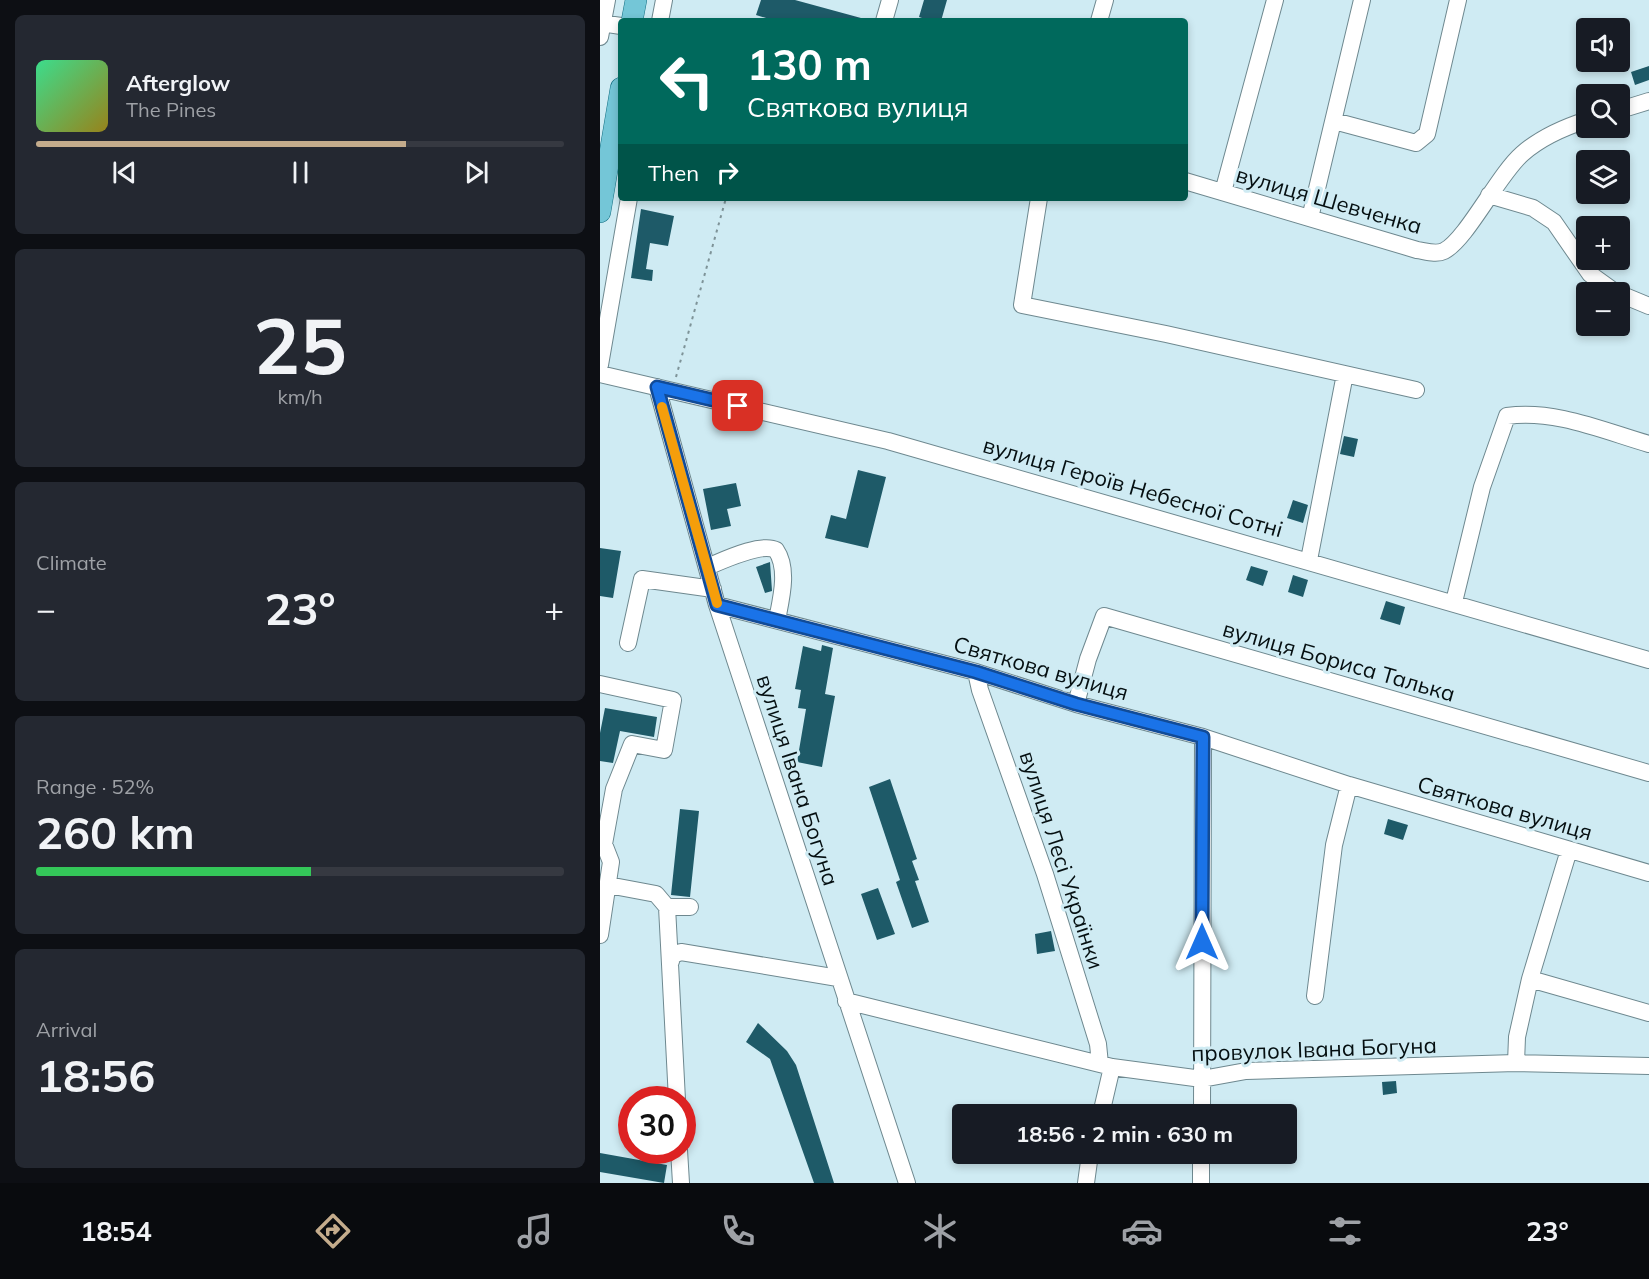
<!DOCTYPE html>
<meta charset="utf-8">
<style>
:root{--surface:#171b24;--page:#242831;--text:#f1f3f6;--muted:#9ea1a6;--line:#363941;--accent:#c4ac8c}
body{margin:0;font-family:Mulish,sans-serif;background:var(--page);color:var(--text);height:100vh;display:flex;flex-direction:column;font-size:22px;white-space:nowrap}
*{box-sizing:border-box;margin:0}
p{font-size:20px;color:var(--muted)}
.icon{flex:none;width:33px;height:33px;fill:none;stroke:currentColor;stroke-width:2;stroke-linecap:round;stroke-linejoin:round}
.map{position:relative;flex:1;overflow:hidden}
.side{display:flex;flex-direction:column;gap:15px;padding:15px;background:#0d0f14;width:600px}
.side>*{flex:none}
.hud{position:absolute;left:18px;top:18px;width:570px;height:183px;border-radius:6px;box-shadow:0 3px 9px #0003;background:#00695c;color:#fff;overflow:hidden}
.fabs{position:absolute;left:976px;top:18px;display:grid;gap:12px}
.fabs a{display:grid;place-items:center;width:54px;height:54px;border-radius:6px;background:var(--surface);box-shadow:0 3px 9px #0003;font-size:30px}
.speed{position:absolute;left:18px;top:1086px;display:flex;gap:12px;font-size:30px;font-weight:700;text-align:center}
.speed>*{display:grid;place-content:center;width:78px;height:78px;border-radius:50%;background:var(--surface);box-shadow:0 3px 9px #0003;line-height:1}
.speed .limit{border:9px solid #d22;background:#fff;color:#111}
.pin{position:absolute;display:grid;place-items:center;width:51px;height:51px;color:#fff;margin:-26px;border-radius:12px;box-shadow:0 3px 9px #0006}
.me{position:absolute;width:66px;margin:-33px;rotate:0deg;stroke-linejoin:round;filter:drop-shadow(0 0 4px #0008)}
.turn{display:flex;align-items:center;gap:21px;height:126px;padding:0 30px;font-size:27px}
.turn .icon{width:78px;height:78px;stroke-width:2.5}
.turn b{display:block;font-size:42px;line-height:51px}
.then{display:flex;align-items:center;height:57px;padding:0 30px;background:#0003;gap:12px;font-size:22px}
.big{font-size:45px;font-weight:700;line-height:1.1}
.side .card{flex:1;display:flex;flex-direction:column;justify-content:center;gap:9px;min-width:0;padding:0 21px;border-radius:9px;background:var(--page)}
.side .dial{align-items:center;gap:0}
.dial b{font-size:78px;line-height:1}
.song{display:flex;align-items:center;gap:18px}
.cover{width:72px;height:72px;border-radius:9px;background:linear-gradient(135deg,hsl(150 70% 55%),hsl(50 70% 35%))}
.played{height:6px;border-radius:3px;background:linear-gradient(90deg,var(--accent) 70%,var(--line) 70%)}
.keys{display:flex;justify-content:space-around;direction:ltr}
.heat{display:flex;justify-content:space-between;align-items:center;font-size:33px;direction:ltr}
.charge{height:9px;border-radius:4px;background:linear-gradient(90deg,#34c759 52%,var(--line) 0)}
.trip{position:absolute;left:352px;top:1104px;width:345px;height:60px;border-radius:6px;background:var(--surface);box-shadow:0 3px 9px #0003;font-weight:700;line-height:60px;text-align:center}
.menu{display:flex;height:96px;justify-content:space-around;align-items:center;background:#090b0e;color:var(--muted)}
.menu .icon{width:42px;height:42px}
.menu .active{color:var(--accent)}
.menu b{font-size:27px;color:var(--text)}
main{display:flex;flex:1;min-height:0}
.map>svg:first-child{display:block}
.building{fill:#1e5a68}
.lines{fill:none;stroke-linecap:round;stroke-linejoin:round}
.minor-casing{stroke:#6e888f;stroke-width:18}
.major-casing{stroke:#116d80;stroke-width:22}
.path{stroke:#7e9398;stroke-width:2;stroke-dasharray:3 4.5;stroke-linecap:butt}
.minor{stroke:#fff;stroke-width:16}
.major{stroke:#74c6d7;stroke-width:21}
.route-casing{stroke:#114b97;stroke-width:15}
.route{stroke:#1a73e8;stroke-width:10}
.slow{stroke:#f59e0b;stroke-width:10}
.labels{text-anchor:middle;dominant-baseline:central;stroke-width:6;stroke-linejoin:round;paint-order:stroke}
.street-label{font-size:22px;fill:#050f11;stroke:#cfebf3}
</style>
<main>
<section class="side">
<div class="card">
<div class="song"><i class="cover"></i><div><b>Afterglow</b><p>The Pines</p></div></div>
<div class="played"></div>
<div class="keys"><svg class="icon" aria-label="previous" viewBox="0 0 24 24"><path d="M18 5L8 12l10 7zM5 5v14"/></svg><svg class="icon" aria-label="pause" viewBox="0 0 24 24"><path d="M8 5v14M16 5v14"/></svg><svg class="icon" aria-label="next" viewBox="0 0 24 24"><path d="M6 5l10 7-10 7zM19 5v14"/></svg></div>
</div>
<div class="card dial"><b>25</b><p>km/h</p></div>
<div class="card"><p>Climate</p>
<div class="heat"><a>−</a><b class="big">23°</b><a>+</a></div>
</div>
<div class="card"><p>Range · 52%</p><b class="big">260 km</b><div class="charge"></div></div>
<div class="card"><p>Arrival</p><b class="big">18:56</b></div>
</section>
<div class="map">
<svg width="1049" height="1183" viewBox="0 0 1049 1183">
<rect width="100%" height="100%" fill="#cfebf3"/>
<path class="building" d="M 161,0 L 195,0 L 261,18 L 260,21 L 176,21 L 156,15 Z
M 324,0 L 347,0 L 341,21 L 322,21 L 322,18 L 319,17 Z
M 1049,66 L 1049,80 L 1035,85 L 1031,72 Z
M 41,209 L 74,216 L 68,246 L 50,243 L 46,269 L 53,270 L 52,281 L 31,278 Z
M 744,436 L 758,439 L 754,457 L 740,454 Z
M 258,470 L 286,477 L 268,548 L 225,538 L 231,515 L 246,519 Z
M 136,483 L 141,506 L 127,509 L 131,526 L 111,530 L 103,489 Z
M 693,500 L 708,505 L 703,523 L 687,518 Z
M 0,548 L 21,551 L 13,598 L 0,596 Z
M 170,562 L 172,591 L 165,593 L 156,567 Z
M 651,566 L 668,571 L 663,586 L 646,580 Z
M 693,575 L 708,580 L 703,597 L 688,592 Z
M 786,601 L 805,607 L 800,625 L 780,619 Z
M 222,645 L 233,648 L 225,694 L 235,696 L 222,767 L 197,762 L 206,709 L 198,708 L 201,690 L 195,689 L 203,646 L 221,651 Z
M 5,708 L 57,717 L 54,737 L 20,731 L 13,763 L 0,761 L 0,733 Z
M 290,779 L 317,859 L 312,861 L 319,880 L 315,881 L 329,922 L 312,928 L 296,882 L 300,880 L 269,787 Z
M 80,809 L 99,811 L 90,897 L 71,895 Z
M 788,819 L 808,825 L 803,840 L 784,834 Z
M 278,888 L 295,934 L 277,940 L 261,894 Z
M 451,931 L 455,951 L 437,954 L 435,934 Z
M 158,1023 L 187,1051 L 196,1065 L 234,1183 L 214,1183 L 170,1059 L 146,1042 Z
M 796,1081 L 797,1093 L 783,1095 L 782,1082 Z
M 0,1153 L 67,1165 L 64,1183 L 0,1172 Z"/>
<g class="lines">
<g class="minor-casing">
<path id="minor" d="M 60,21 L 64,0
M 284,21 L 290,0
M 499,21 L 505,0
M 0,23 L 21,26
M 0,37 L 7,0
M 1020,110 L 1049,101
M 734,121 L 816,143 L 827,134 L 858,0
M 585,181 L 817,250 C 825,251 836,255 844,251 C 867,239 898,175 922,154 C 939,139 965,127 987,120
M 623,192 L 675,0
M 889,195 L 933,208 L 954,222 L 990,274 L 1015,292
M 439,198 L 422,305 L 566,334 L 816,390
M 710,218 L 762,0
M 1020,294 L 1049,306
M 0,365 L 29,198
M 0,374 L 288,441 L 1049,660
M 57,387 L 117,605 L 307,1183
M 709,560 L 745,374
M 107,567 C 122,561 161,542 176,550 C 189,569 181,599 177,620
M 854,602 L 882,487 L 907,416 C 954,409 1004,431 1049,444
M 117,605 L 376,672 L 476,704 L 603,737 L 749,785 L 1049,873
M 28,643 L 42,579 L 113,589
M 376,672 L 380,690 L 445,874 L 498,1044 L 500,1064
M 0,684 L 73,700 L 64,750 L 32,744 L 14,789 L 4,844 L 11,862 L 0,935
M 476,704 L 488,659 L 504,616 L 1049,773
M 969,850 L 930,979 L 1049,1013
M 8,885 L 56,894 L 67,907 L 90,907
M 67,907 L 70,964
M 715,996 L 734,845 L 749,785
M 246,1001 L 512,1067 L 602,1079 L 646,1071 L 916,1063 L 1049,1066
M 916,1063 L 917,1037 L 930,979
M 77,1100 L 70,964 L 73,955 L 81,952 L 238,978
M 501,1114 L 512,1067
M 602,1114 L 603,737
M 79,1150 L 81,1183
M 486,1183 L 490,1154
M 601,1183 L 601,1154"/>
</g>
<g class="major-casing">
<path id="major" d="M 32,21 L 36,0
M 0,212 L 21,88"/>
</g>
<path class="path" d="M 76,377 L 126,198"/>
<use href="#minor" class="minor"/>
<use href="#major" class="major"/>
</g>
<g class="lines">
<g class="route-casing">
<path id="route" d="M 138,406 L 57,387 L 117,605 L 376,672 L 476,704 L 603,737 L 602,942"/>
</g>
<use href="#route" class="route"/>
<path class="slow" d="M 62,407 L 117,603"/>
</g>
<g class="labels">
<g class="street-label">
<text transform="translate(729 200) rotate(16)">вулиця Шевченка</text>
<text transform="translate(533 487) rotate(16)">вулиця Героїв Небесної Сотні</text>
<text transform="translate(739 661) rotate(16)">вулиця Бориса Талька</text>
<text transform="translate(441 668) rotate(16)">Святкова вулиця</text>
<text transform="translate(198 780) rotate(72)">вулиця Івана Богуна</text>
<text transform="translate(905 808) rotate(16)">Святкова вулиця</text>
<text transform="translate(462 860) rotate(72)">вулиця Лесі Українки</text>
<text transform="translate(714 1049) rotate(-2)">провулок Івана Богуна</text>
</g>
</g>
</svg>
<div class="fabs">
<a><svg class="icon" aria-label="sound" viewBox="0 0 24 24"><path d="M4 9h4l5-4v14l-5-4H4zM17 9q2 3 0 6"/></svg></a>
<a><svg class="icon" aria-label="search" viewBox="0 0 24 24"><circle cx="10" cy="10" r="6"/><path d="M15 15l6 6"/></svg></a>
<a><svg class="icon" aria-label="layers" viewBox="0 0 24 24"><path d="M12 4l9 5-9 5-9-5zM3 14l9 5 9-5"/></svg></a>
<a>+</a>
<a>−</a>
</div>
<div class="speed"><div class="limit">30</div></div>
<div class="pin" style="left:138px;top:406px;background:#d93025"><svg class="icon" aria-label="arrive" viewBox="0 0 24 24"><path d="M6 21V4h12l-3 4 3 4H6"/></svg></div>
<svg class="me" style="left:602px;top:942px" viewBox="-20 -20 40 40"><path d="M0-17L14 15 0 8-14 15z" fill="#1a73e8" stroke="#fff" stroke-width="4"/></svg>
<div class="trip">18:56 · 2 min · 630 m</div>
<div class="hud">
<div class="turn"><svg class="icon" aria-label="left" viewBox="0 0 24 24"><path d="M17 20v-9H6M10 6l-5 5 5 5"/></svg><div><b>130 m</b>Святкова вулиця</div></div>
<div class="then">Then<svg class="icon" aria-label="right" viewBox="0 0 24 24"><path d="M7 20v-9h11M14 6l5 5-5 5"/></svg></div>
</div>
</div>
</main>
<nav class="menu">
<b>18:54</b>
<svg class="icon active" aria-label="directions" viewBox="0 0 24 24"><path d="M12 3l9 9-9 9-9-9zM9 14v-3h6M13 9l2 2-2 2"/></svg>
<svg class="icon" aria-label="music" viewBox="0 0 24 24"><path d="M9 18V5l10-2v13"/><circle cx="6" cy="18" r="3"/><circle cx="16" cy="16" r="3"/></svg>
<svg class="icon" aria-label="phone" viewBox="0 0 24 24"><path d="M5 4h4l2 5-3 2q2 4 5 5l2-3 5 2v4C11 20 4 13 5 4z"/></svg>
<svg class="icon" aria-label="climate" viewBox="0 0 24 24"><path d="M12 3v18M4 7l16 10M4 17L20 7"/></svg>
<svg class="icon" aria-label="car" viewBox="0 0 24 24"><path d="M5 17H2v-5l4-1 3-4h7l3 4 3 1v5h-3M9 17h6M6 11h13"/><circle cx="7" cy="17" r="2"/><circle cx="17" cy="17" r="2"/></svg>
<svg class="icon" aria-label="filters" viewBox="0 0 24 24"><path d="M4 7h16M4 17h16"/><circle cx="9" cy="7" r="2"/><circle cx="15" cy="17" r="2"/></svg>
<b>23°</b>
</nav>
